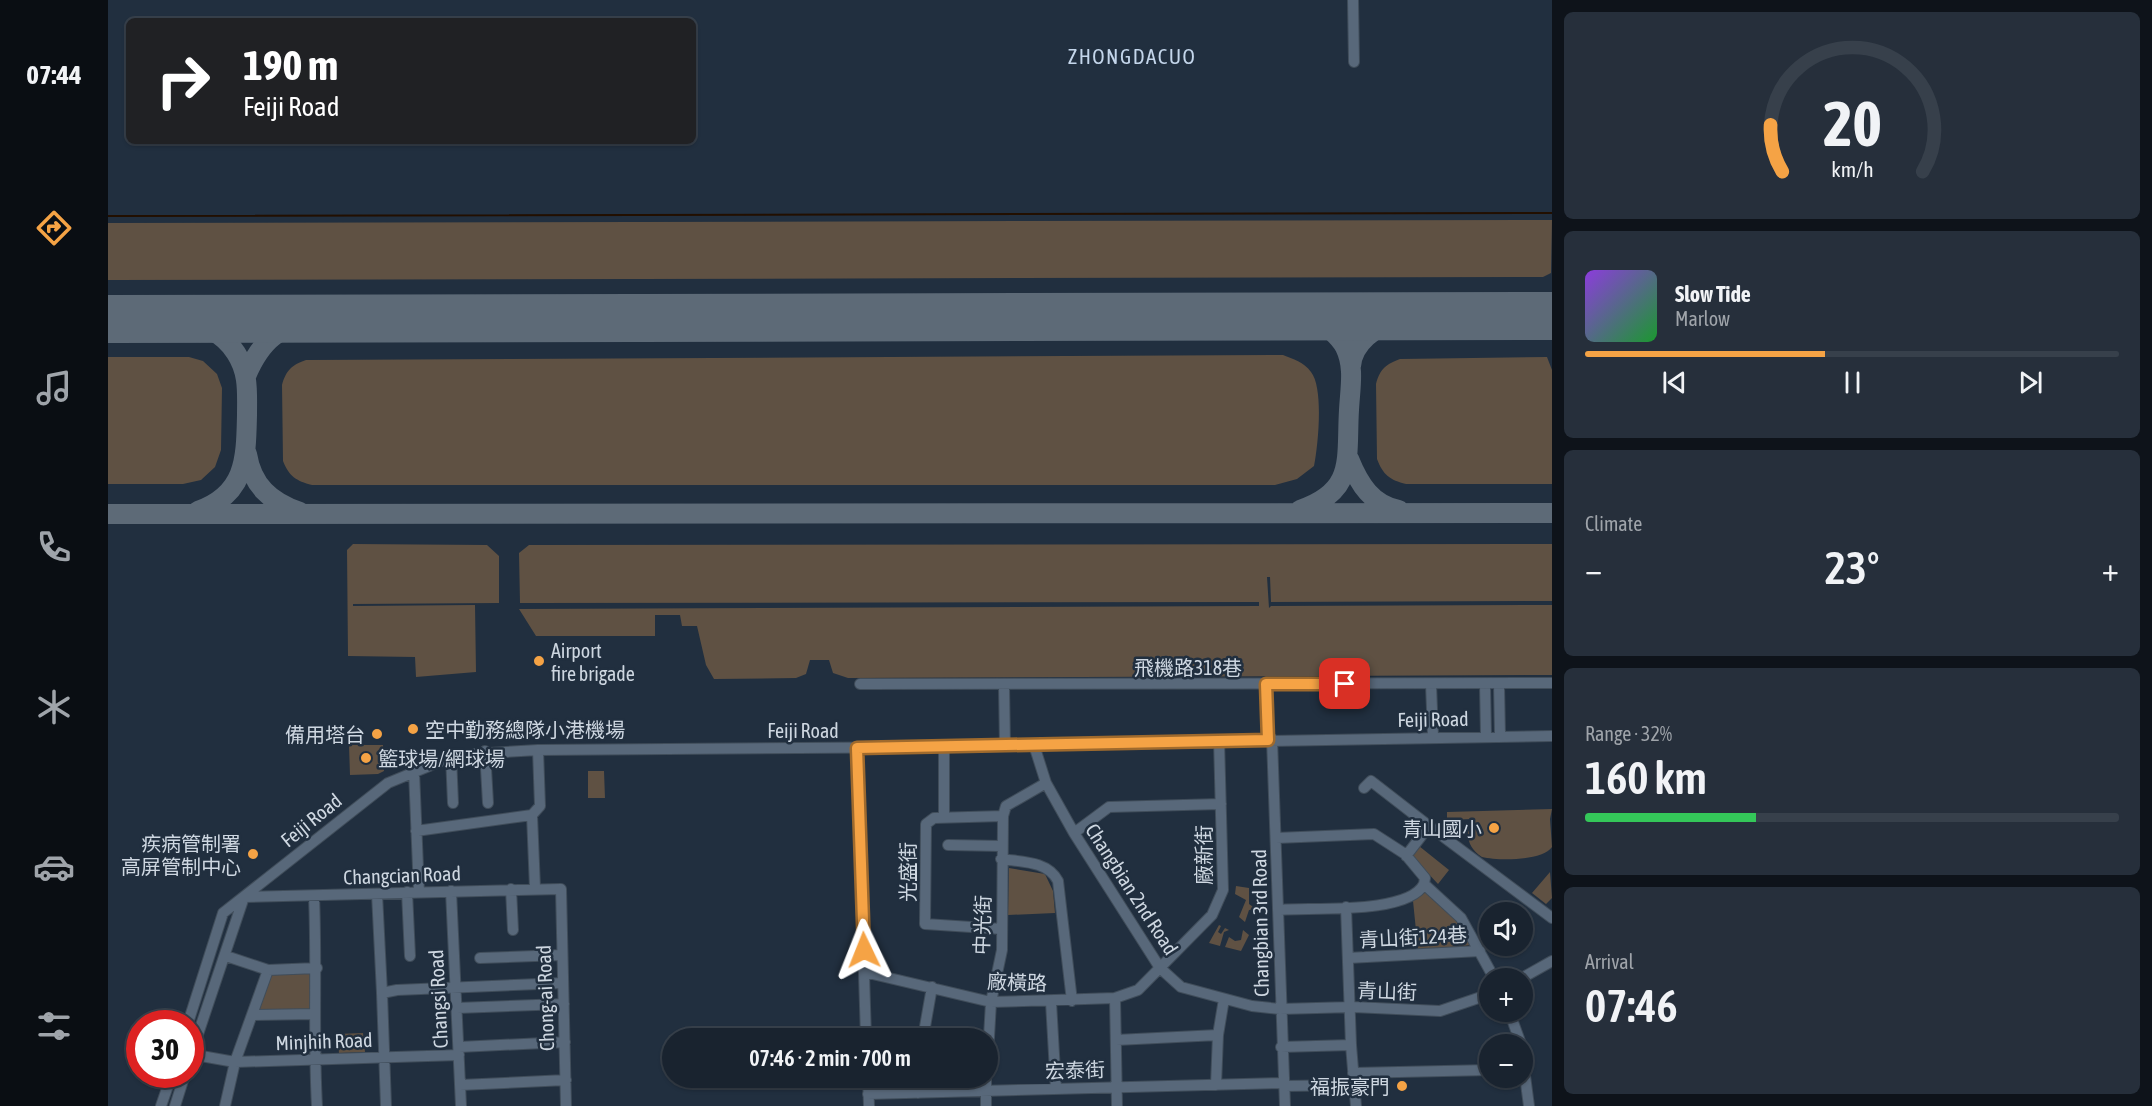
<!DOCTYPE html>
<meta charset="utf-8">
<style>
:root{--surface:#19232f;--page:#262f3b;--text:#f1f3f6;--muted:#9fa4aa;--line:#37404b;--accent:#f5a345}
body{margin:0;font-family:"Asap Condensed","Noto Sans TC",sans-serif;background:var(--page);color:var(--text);height:100vh;display:flex;flex-direction:column;font-size:22px;white-space:nowrap}
*{box-sizing:border-box;margin:0}
p{font-size:20px;color:var(--muted)}
.icon{flex:none;width:33px;height:33px;fill:none;stroke:currentColor;stroke-width:2;stroke-linecap:round;stroke-linejoin:round}
.map{position:relative;flex:1;overflow:hidden}
.details{display:flex;flex-direction:column;gap:12px;padding:12px;background:#0e131a;width:600px}
.details>*{flex:none}
.banner{position:absolute;left:18px;top:18px;width:570px;height:126px;border-radius:9px;box-shadow:0 2px 4px #0004,0 0 0 2px var(--line);background:#202124;color:#fff;overflow:hidden}
.fabs{position:absolute;left:1371px;top:902px;display:grid;gap:12px}
.fabs a{display:grid;place-items:center;width:54px;height:54px;border-radius:50%;background:var(--surface);box-shadow:0 2px 4px #0004,0 0 0 2px var(--line);font-size:30px}
.speed{position:absolute;left:18px;top:1010px;display:flex;gap:12px;font-size:30px;font-weight:700;text-align:center}
.speed>*{display:grid;place-content:center;width:78px;height:78px;border-radius:50%;background:var(--surface);box-shadow:0 2px 4px #0004,0 0 0 2px var(--line);line-height:1}
.speed .limit{border:9px solid #d22;background:#fff;color:#111}
.pin{position:absolute;display:grid;place-items:center;width:51px;height:51px;color:#fff;margin:-26px;border-radius:12px;box-shadow:0 3px 9px #0006}
.me{position:absolute;width:66px;margin:-33px;rotate:358deg;stroke-linejoin:round;filter:drop-shadow(0 0 4px #0008)}
.turn{display:flex;align-items:center;gap:21px;height:126px;padding:0 18px;font-size:27px}
.turn .icon{width:78px;height:78px;stroke-width:2.5}
.turn b{display:block;font-size:42px;line-height:51px}
.big{font-size:45px;font-weight:600;line-height:1.1}
.details .card{flex:1;display:flex;flex-direction:column;justify-content:center;gap:9px;min-width:0;padding:0 21px;border-radius:9px;background:var(--page)}
.details .dial{align-items:center;gap:0}
.dial svg{height:156px;overflow:visible;fill:none;stroke:var(--line);stroke-width:7;stroke-linecap:round;text-anchor:middle}
.dial text{fill:var(--text);stroke:none}
.song{display:flex;align-items:center;gap:18px}
.cover{width:72px;height:72px;border-radius:9px;background:linear-gradient(135deg,hsl(270 70% 55%),hsl(130 70% 35%))}
.played{height:6px;border-radius:3px;background:linear-gradient(90deg,var(--accent) 45%,var(--line) 45%)}
.keys{display:flex;justify-content:space-around;direction:ltr}
.heat{display:flex;justify-content:space-between;align-items:center;font-size:33px;direction:ltr}
.charge{height:9px;border-radius:4px;background:linear-gradient(90deg,#34c759 32%,var(--line) 0)}
.trip{position:absolute;left:554px;top:1028px;width:336px;height:60px;border-radius:30px;background:var(--surface);box-shadow:0 2px 4px #0004,0 0 0 2px var(--line);font-weight:600;line-height:60px;text-align:center}
main{display:flex;flex:1;min-height:0}
.menu{display:flex;flex-direction:column;width:108px;justify-content:space-around;align-items:center;background:#0a0e13;color:var(--muted)}
.menu .icon{width:42px;height:42px}
.menu .selected{color:var(--accent)}
.menu b{font-size:27px;color:var(--text)}
.map>svg:first-child{display:block}
.green{fill:#5f5143}
.lines{fill:none;stroke-linecap:round;stroke-linejoin:round}
.stream{stroke:#220f00;stroke-width:2}
.taxiway{stroke:#5d6a77;stroke-width:20}
.runway{stroke:#5d6a77;stroke-width:48}
.minor-casing{stroke:#404d5a;stroke-width:12}
.minor{stroke:#58687a;stroke-width:10}
.route-casing{stroke:#9f6a2d;stroke-width:15}
.route{stroke:#f5a345;stroke-width:10}
.poi-dot{fill:#f5a345;stroke:#212f3f;stroke-width:2}
.labels{text-anchor:middle;dominant-baseline:central;stroke-width:5;stroke-linejoin:round;paint-order:stroke}
.poi-label{font-size:20px;fill:#ced7e1;stroke:#212f3f;text-anchor:end}
.street-label{font-size:20px;fill:#ced7e1;stroke:#212f3f}
.neighbourhood-label{font-size:21px;letter-spacing:1.5px;fill:#c4d6eb;stroke:#212f3f}
</style>
<main>
<nav class="menu">
<b>07:44</b>
<svg class="icon selected" aria-label="directions" viewBox="0 0 24 24"><path d="M12 3l9 9-9 9-9-9zM9 14v-3h6M13 9l2 2-2 2"/></svg>
<svg class="icon" aria-label="music" viewBox="0 0 24 24"><path d="M9 18V5l10-2v13"/><circle cx="6" cy="18" r="3"/><circle cx="16" cy="16" r="3"/></svg>
<svg class="icon" aria-label="phone" viewBox="0 0 24 24"><path d="M5 4h4l2 5-3 2q2 4 5 5l2-3 5 2v4C11 20 4 13 5 4z"/></svg>
<svg class="icon" aria-label="climate" viewBox="0 0 24 24"><path d="M12 3v18M4 7l16 10M4 17L20 7"/></svg>
<svg class="icon" aria-label="car" viewBox="0 0 24 24"><path d="M5 17H2v-5l4-1 3-4h7l3 4 3 1v5h-3M9 17h6M6 11h13"/><circle cx="7" cy="17" r="2"/><circle cx="17" cy="17" r="2"/></svg>
<svg class="icon" aria-label="filters" viewBox="0 0 24 24"><path d="M4 7h16M4 17h16"/><circle cx="9" cy="7" r="2"/><circle cx="15" cy="17" r="2"/></svg>
</nav>
<div class="map">
<svg width="1444" height="1106" viewBox="0 0 1444 1106">
<rect width="100%" height="100%" fill="#212f3f"/>
<path class="green" d="M 1444,220 L 1443,273 L 1435,277 L 0,280 L 0,223 Z
M 1175,355 C 1185,359 1196,362 1203,372 C 1216,388 1210,446 1206,466 L 1189,479 L 1167,485 L 204,485 C 188,481 181,476 175,461 L 174,385 C 178,371 183,365 198,360 Z
M 0,357 L 81,357 L 95,361 L 109,374 L 114,388 L 113,450 L 107,467 L 93,480 L 75,484 L 0,484 Z
M 1439,357 L 1444,370 L 1444,484 L 1298,484 C 1282,480 1275,475 1269,459 L 1268,384 C 1272,369 1278,364 1292,359 Z
M 245,544 L 379,545 L 391,556 L 391,603 L 245,604 L 245,606 L 367,605 L 368,672 L 308,677 L 307,657 L 240,656 L 239,550 Z
M 1444,544 L 1444,601 L 1163,602 L 1162,577 L 1159,577 L 1161,608 L 1163,606 L 1444,605 L 1444,675 L 740,678 L 725,673 L 721,660 L 702,660 L 698,674 L 688,678 L 606,679 L 598,665 L 589,626 L 574,626 L 572,615 L 547,615 L 547,636 L 428,636 L 411,609 L 1151,606 L 1151,602 L 412,603 L 411,553 L 421,545 Z
M 241,745 L 275,745 L 276,771 L 270,774 L 242,775 Z
M 480,771 L 496,771 L 497,798 L 480,798 Z
M 1444,809 L 1442,819 L 1444,847 C 1434,861 1391,861 1374,857 C 1360,848 1356,834 1364,819 L 1339,820 L 1339,812 Z
M 1311,846 L 1341,870 L 1330,884 L 1303,855 Z
M 901,868 L 937,874 L 945,891 L 947,913 L 900,915 Z
M 1442,872 L 1444,898 L 1438,904 L 1424,893 Z
M 1128,886 L 1141,888 L 1141,904 L 1148,909 L 1141,910 L 1137,922 L 1131,917 L 1138,900 L 1127,894 Z
M 1318,892 L 1351,923 L 1364,945 L 1310,950 L 1305,901 Z
M 1111,925 L 1113,926 L 1110,932 L 1113,934 L 1117,928 L 1121,930 L 1116,932 L 1112,946 L 1101,943 Z
M 1135,930 L 1141,935 L 1133,951 L 1117,947 L 1121,937 L 1127,941 L 1133,940 Z
M 205,972 L 207,1010 L 149,1012 L 162,973 Z
M 255,1033 L 257,1052 L 231,1053 L 229,1034 Z"/>
<g class="lines">
<path class="stream" d="M 0,216 L 1444,213"/>
<path class="taxiway" d="M 71,319 C 93,324 115,332 128,353 C 141,373 139,392 139,415 C 138,459 138,494 90,511
M 1243,366 C 1245,339 1274,324 1296,316
M 138,376 C 154,338 172,326 212,318
M 139,454 C 144,485 162,502 192,512
M 1241,459 C 1251,484 1264,505 1291,510
M 1192,510 C 1248,491 1238,459 1241,410 C 1242,389 1247,367 1237,347 C 1230,334 1215,324 1204,316
M 0,514 L 1444,513"/>
<path class="runway" d="M 0,319 L 1444,316"/>
<g class="minor-casing">
<path id="minor" d="M 1245,0 L 1246,62
M 752,684 L 1444,683
M 1158,684 L 1160,739
M 1323,684 L 1325,736
M 1377,684 L 1378,736
M 1391,684 L 1392,736
M 896,685 L 897,746
M 1164,739 L 1177,1106
M 926,745 L 938,783 L 966,833 L 1052,968 L 1073,987 L 1144,1006 L 1172,1009 L 1245,1007 L 1332,1011 L 1382,994
M 836,747 L 836,817
M 749,748 L 758,1038
M 377,751 L 380,803
M 343,756 L 345,803
M 306,771 L 311,892
M 1256,788 L 1263,781 L 1321,826 L 1298,856
M 1321,826 L 1444,918
M 308,831 L 424,815
M 966,833 L 1001,807 L 1113,804
M 1168,838 L 1266,834 L 1297,854 L 1317,878 L 1316,884
M 840,845 L 894,846
M 893,859 C 914,862 940,861 950,881 L 964,1001
M 1316,884 L 1353,918 L 1386,978
M 427,888 L 424,815 L 432,806 L 430,750
M 403,889 L 405,930
M 343,891 L 353,1106
M 299,892 L 302,956
M 269,894 L 274,993
M 206,896 C 209,966 205,1036 209,1106
M 136,897 L 453,889 L 458,1106
M 1238,907 L 1243,1045 L 1248,1106
M 1170,910 C 1203,907 1300,915 1316,884
M 894,929 L 817,924 L 818,824 L 826,818 L 895,816 L 898,806 L 938,783
M 118,956 L 160,970 L 209,968
M 372,958 L 454,955
M 1240,958 L 1372,951
M 756,972 L 883,1002 L 1007,998 L 1030,990 L 1104,915 L 1115,890 L 1111,740
M 1414,978 L 1444,961
M 1007,998 L 1009,1106
M 943,1002 L 948,1089
M 349,1008 L 456,1004
M 1401,1011 L 1413,1044
M 144,1015 L 207,1014
M 80,1023 L 115,913 L 280,783 L 348,755 L 430,750 L 836,747 L 1444,736
M 815,1038 L 824,987
M 1008,1040 L 1110,1035
M 351,1047 L 457,1042
M 1173,1047 L 1243,1045
M 1414,1053 L 1421,1106
M 82,1054 L 127,1062 L 351,1055
M 82,1058 L 136,897
M 879,1072 L 883,1002 L 894,950 L 895,816
M 1245,1073 L 1382,1070
M 760,1077 L 761,1106
M 352,1085 L 458,1080
M 1108,1085 L 1110,1035 L 1116,999
M 1176,1086 L 1246,1085
M 810,1093 L 811,1077
M 760,1094 L 1175,1083
M 53,1106 L 64,1074
M 67,1106 L 77,1074
M 117,1106 L 127,1062 L 160,970
M 278,1106 L 274,993 L 289,990 L 455,983
M 878,1106 L 878,1077"/>
</g>
<use href="#minor" class="minor"/>
</g>
<g class="lines">
<g class="route-casing">
<path id="route" d="M 756,950 L 749,748 L 1160,740 L 1158,684 L 1237,684"/>
</g>
<use href="#route" class="route"/>
</g>
<g class="poi-dot">
<circle cx="431" cy="661" r="6"/>
<circle cx="305" cy="729" r="6"/>
<circle cx="269" cy="734" r="6"/>
<circle cx="258" cy="758" r="6"/>
<circle cx="1386" cy="828" r="6"/>
<circle cx="145" cy="854" r="6"/>
<circle cx="1294" cy="1086" r="6"/>
</g>
<g class="labels">
<g class="poi-label">
<text x="443" y="650" text-anchor="start">Airport<tspan x="443" dy="23">fire brigade</tspan></text>
<text x="317" y="729" text-anchor="start">空中勤務總隊小港機場</text>
<text x="257" y="734">備用塔台</text>
<text x="270" y="758" text-anchor="start">籃球場/網球場</text>
<text x="1374" y="828">青山國小</text>
<text x="133" y="843">疾病管制署<tspan x="133" dy="23">高屏管制中心</tspan></text>
<text x="1282" y="1086">福振豪門</text>
</g>
<g class="street-label">
<text x="1080" y="667">飛機路318巷</text>
<text transform="translate(1325 719) rotate(-1)">Feiji Road</text>
<text x="695" y="730">Feiji Road</text>
<text transform="translate(203 820) rotate(-39)">Feiji Road</text>
<text transform="translate(1095 855) rotate(-90)">廠新街</text>
<text transform="translate(799 872) rotate(-90)">光盛街</text>
<text transform="translate(294 875) rotate(-2)">Changcian Road</text>
<text transform="translate(1024 889) rotate(57)">Changbian 2nd Road</text>
<text transform="translate(1152 923) rotate(-91)">Changbian 3rd Road</text>
<text transform="translate(874 925) rotate(-88)">中光街</text>
<text transform="translate(1305 937) rotate(-3)">青山街124巷</text>
<text transform="translate(909 982) rotate(2)">廠橫路</text>
<text transform="translate(1279 991) rotate(2)">青山街</text>
<text transform="translate(437 998) rotate(-92)">Chong-ai Road</text>
<text transform="translate(330 999) rotate(-93)">Changsi Road</text>
<text transform="translate(216 1041) rotate(-2)">Minjhih Road</text>
<text transform="translate(967 1070) rotate(-2)">宏泰街</text>
</g>
<g class="neighbourhood-label">
<text x="1024" y="56">ZHONGDACUO</text>
</g>
</g>
</svg>
<div class="fabs">
<a><svg class="icon" aria-label="sound" viewBox="0 0 24 24"><path d="M4 9h4l5-4v14l-5-4H4zM17 9q2 3 0 6"/></svg></a>
<a>+</a>
<a>−</a>
</div>
<div class="speed"><div class="limit">30</div></div>
<div class="pin" style="left:1237px;top:684px;background:#d93025"><svg class="icon" aria-label="arrive" viewBox="0 0 24 24"><path d="M6 21V4h12l-3 4 3 4H6"/></svg></div>
<svg class="me" style="left:756px;top:950px" viewBox="-20 -20 40 40"><path d="M0-17L14 15 0 8-14 15z" fill="#f5a345" stroke="#fff" stroke-width="4"/></svg>
<div class="trip">07:46 · 2 min · 700 m</div>
<div class="banner">
<div class="turn"><svg class="icon" aria-label="right" viewBox="0 0 24 24"><path d="M7 20v-9h11M14 6l5 5-5 5"/></svg><div><b>190 m</b>Feiji Road</div></div>
</div>
</div>
<section class="details">
<div class="card dial"><svg viewBox="0 0 100 80">
<path d="M14 69A42 42 0 1 1 86 69"/>
<path d="M14 69A42 42 0 0 1 8 45" stroke="#f5a345"/>
<text x="50" y="56" font-size="32" font-weight="700">20</text>
<text x="50" y="72" font-size="11">km/h</text>
</svg></div>
<div class="card">
<div class="song"><i class="cover"></i><div><b>Slow Tide</b><p>Marlow</p></div></div>
<div class="played"></div>
<div class="keys"><svg class="icon" aria-label="previous" viewBox="0 0 24 24"><path d="M18 5L8 12l10 7zM5 5v14"/></svg><svg class="icon" aria-label="pause" viewBox="0 0 24 24"><path d="M8 5v14M16 5v14"/></svg><svg class="icon" aria-label="next" viewBox="0 0 24 24"><path d="M6 5l10 7-10 7zM19 5v14"/></svg></div>
</div>
<div class="card"><p>Climate</p>
<div class="heat"><a>−</a><b class="big">23°</b><a>+</a></div>
</div>
<div class="card"><p>Range · 32%</p><b class="big">160 km</b><div class="charge"></div></div>
<div class="card"><p>Arrival</p><b class="big">07:46</b></div>
</section>
</main>
